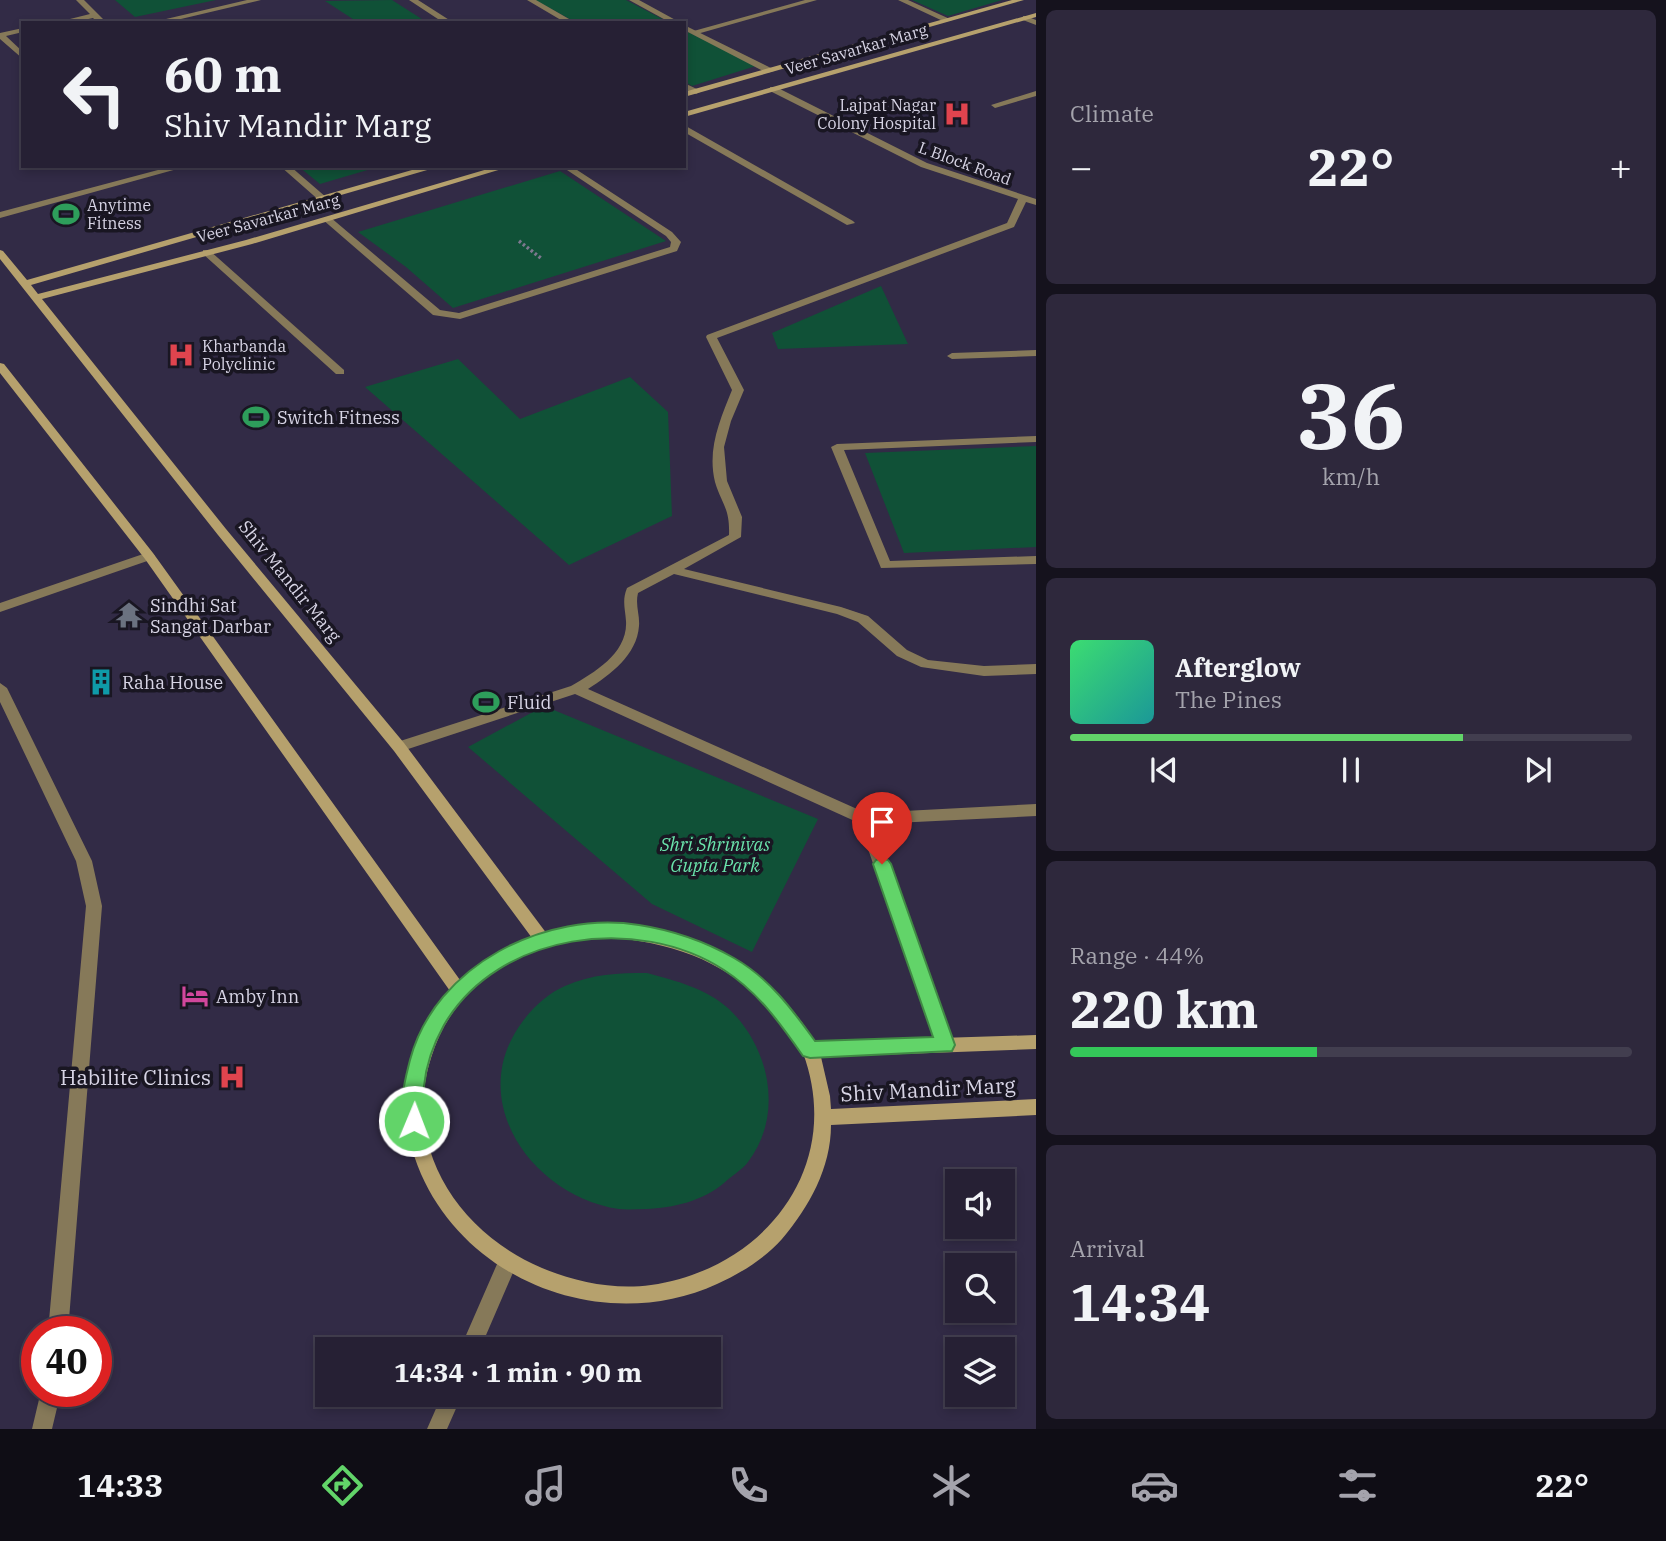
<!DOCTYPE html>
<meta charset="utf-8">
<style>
:root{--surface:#262034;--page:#2e283c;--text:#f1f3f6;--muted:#a4a3ac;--line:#423e4f;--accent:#62d469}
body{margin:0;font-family:"IBM Plex Serif",serif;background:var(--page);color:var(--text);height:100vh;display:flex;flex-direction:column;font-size:26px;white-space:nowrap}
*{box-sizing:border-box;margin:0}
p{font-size:23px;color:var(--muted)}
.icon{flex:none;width:38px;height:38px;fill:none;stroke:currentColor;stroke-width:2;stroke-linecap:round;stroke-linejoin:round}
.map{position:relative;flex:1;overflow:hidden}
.panel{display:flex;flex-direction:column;gap:10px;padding:10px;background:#15121d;width:630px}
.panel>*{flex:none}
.banner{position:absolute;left:21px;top:21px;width:665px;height:147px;border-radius:0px;box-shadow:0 4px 10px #0003,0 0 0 2px var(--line);background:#262034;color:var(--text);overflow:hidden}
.fabs{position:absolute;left:945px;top:1169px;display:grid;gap:14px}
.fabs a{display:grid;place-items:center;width:70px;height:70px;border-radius:0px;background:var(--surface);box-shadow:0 4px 10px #0003,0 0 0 2px var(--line);font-size:35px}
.speed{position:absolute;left:21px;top:1316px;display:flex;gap:14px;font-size:35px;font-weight:700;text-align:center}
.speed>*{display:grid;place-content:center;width:91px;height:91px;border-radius:50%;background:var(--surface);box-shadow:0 4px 10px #0003,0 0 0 2px var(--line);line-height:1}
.speed .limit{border:10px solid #d22;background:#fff;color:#111}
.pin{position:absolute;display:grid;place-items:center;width:60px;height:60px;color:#fff;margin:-72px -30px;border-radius:50% 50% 50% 0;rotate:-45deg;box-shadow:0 0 7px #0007}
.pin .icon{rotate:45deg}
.me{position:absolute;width:77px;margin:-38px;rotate:1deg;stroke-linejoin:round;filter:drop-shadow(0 0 5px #0008)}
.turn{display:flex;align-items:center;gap:24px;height:147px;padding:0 28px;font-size:32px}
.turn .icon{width:91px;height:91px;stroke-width:2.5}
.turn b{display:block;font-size:49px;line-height:60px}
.big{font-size:52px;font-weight:800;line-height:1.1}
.panel .tile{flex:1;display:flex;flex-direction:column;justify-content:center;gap:10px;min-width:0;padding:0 24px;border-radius:10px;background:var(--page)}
.panel .dial{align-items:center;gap:0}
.dial b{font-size:91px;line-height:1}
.song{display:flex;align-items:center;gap:21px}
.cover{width:84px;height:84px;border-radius:10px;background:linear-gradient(135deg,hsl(140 70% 55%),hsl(180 70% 35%))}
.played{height:7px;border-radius:4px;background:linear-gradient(90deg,var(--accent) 70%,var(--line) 70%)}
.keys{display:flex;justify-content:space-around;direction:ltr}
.heat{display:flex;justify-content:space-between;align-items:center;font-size:38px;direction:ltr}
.charge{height:10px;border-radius:5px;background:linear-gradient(90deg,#34c759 44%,var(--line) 0)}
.trip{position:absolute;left:315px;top:1337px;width:406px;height:70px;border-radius:0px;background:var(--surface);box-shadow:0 4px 10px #0003,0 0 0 2px var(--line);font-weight:800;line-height:70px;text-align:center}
.tabs{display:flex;height:112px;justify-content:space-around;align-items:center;background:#0f0d15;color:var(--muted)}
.tabs .icon{width:49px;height:49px}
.tabs .selected{color:var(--accent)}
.tabs b{font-size:32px;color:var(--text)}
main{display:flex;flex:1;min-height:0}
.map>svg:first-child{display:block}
.green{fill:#105137}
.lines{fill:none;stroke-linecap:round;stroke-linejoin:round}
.path{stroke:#7d788f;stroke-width:3.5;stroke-dasharray:2.5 2.5;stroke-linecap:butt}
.lane{fill:#867959;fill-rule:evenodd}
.street{fill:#867959;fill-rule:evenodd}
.secondary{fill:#b6a16d;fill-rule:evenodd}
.route{fill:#62d469;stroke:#408a44;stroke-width:2}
.labels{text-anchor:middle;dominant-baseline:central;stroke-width:7;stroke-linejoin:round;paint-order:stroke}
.far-street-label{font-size:16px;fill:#d7d4e5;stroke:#191622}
.far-poi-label{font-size:16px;fill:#d7d4e5;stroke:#191622;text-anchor:start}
.poi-label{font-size:18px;fill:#d7d4e5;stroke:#191622;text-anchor:start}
.street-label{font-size:18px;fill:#d7d4e5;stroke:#191622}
.park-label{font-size:18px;font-style:italic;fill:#6ae5ac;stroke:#191622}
.near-poi-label{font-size:21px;fill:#d7d4e5;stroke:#191622;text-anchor:end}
.near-street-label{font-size:21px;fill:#d7d4e5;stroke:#191622}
</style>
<main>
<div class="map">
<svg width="1036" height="1429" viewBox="0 0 1036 1429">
<rect width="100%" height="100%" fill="#322b46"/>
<path class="green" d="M 115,0 L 216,0 L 135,17 Z
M 392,0 L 428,23 L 359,23 L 325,1 Z
M 535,0 L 626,0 L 670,23 L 577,23 Z
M 912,0 L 1002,0 L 948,16 Z
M 684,30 L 756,66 L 692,86 L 684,81 Z
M 298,166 L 381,166 L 320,184 Z
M 560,171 L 666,241 L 453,308 L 406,267 L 358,232 Z
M 881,286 L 908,344 L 778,349 L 772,333 Z
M 458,359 L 520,419 L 630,377 L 668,412 L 672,516 L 569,565 L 365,387 Z
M 1036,446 L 1036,547 L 904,553 L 865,453 Z
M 544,706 L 818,819 L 752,952 L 652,904 L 468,747 Z
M 647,973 C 676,981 706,988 729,1009 C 770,1048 784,1115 748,1162 C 742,1170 731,1176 724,1183 C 703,1201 673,1208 646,1209 C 637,1209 628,1210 619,1209 C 536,1197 467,1106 518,1028 C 529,1011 546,994 565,986 C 592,974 618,973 647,973 Z"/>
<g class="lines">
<path class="path" d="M 519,241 L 542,259"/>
<path class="lane" d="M 76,0 L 84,0 L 107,23 L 98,23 L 93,18 L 70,23 L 54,23 L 90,14 Z
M 247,0 L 261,0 L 164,23 L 149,23 Z
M 409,0 L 418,0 L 454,23 L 444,23 Z
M 805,0 L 817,0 L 697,34 L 690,32 Z
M 23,28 L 23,32 L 6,36 L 23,52 L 23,59 L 0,39 L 0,33 Z
M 684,125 L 853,221 L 855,223 L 847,225 L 684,132 Z
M 173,166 L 188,166 L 0,218 L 0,212 Z
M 280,166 L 290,166 L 327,198 L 327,202 L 321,202 Z
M 561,166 L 571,166 L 672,232 L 681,242 L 677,251 L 460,319 L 433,315 L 322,219 L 330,217 L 440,310 L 459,313 L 670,247 L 671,242 L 666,236 Z
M 203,250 L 209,250 L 344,370 L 344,374 L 336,374 L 203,254 Z
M 0,683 L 7,688 L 92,861 L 102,906 L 68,1332 L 48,1332 L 86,906 L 76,861 L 0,702 Z
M 41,1391 L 61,1391 L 52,1429 L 32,1429 Z"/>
<path class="street" d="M 527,0 L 536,0 L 576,23 L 566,23 Z
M 629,0 L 639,0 L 681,23 L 671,23 Z
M 898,0 L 908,0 L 952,20 L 945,22 Z
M 1026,16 L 1036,20 L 1036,25 L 1023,20 L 1023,16 Z
M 684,25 L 773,69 L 774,71 L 767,73 L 684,30 Z
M 684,83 L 699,90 L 700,92 L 696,94 L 684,89 Z
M 770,87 L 776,87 L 927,163 L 1036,199 L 1036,205 L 1026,202 L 1014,227 L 717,338 L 744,390 L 731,421 L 724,447 L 727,481 L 742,517 L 741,537 L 684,569 L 841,607 L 868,616 L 907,650 L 928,660 L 984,666 L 1036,664 L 1036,674 L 984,676 L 921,667 L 897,656 L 858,622 L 837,614 L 674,574 L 638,593 C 635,605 640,615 639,626 C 637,655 610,675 588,689 L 866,813 L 1036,804 L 1036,816 L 874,824 L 954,1045 L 951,1050 L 945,1052 L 939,1050 L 936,1045 L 859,823 L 575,694 L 399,752 L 392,747 L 394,743 L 571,686 C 595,672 628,653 626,621 C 625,608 622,600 627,588 L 729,535 C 730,508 722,505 715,482 C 707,449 720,420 732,390 L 706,337 L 707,335 L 1007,223 L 1018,199 L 921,167 L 770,91 Z
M 1036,91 L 1036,96 L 995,108 L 991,105 Z
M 1036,350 L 1036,356 L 952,359 L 947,356 L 952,353 Z
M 1036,436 L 1036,442 L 844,450 L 890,561 L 1036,556 L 1036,564 L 881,568 L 831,447 L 837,444 Z
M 149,552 L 155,556 L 153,559 L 0,612 L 0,603 Z
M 508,1252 L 515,1255 L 518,1261 L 480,1349 L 460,1349 L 501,1255 Z
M 442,1395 L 462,1395 L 447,1429 L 427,1429 Z"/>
<path class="secondary" d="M 1012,0 L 1024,0 L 684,97 L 684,92 Z
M 1036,13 L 1036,17 L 684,117 L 684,112 Z
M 426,166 L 441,166 L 31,285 L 38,294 L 246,240 L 498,166 L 512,166 L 252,244 L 42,299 L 226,529 L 404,743 L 547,934 C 650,908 760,949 815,1042 L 1036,1035 L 1036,1049 L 821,1057 L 830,1096 L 831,1109 L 1036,1099 L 1036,1115 L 831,1125 C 831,1168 809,1207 782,1239 C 764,1259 741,1273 717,1284 C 608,1334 470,1285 421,1174 C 404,1135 401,1096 414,1056 C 422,1032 433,1010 450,991 L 145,559 L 0,373 L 0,363 L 4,364 L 153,553 L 460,980 L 493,955 L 532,938 L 394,751 L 218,535 L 0,259 L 0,250 L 3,251 L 27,280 ZM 606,937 C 675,943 729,961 775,1015 C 785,1026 798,1039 803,1053 C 845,1167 764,1269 651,1285 C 614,1290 575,1282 542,1268 C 459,1233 402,1148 431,1058 C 441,1024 462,995 491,974 C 525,949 565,941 606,937 Z"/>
</g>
<path class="route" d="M 882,858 L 888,860 L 891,864 L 955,1045 L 952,1051 L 810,1058 L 803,1056 C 780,1023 758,992 724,970 C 638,914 498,932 444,1025 C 434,1043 426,1065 424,1086 C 422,1100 427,1115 421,1128 L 414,1130 L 406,1128 C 397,1108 405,1080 410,1060 C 435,965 546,910 639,925 C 671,930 706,942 734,958 C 769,978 792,1009 815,1041 L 933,1037 L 873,864 L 876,860 Z"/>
<defs>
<g id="hospital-bare" transform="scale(2.1)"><path d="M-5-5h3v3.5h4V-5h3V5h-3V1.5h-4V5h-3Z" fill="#e0444e" stroke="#191622" stroke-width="2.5" paint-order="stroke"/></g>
<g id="stadium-bare" transform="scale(2.1)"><path d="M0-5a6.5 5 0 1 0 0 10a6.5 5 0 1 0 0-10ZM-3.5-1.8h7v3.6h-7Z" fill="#2e9e5b" stroke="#191622" stroke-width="2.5" paint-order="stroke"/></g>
<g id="temple-bare" transform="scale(2.1)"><path d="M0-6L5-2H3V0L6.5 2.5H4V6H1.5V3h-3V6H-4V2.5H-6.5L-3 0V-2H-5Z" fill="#6b7280" stroke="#191622" stroke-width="2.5" paint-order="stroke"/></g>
<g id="building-bare" transform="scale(2.1)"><path d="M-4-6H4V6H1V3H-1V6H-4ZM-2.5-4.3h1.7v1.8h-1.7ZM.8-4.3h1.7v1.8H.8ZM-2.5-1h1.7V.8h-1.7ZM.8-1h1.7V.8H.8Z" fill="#0f9aa8" stroke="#191622" stroke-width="2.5" paint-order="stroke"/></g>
<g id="hotel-bare" transform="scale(2.1)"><path d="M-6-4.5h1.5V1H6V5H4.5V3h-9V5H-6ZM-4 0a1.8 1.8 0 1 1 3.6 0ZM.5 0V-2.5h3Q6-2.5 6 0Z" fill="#d1479c" stroke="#191622" stroke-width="2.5" paint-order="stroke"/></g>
</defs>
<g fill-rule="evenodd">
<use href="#hospital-bare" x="957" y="114"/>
<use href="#stadium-bare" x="66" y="214"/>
<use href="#hospital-bare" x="181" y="355"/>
<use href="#stadium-bare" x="256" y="417"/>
<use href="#temple-bare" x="129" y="615"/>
<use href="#building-bare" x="101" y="682"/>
<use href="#stadium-bare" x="486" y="702"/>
<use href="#hotel-bare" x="195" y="996"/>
<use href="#hospital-bare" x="232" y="1077"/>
</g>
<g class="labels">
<g class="far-street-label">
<text transform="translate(856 49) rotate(-16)">Veer Savarkar Marg</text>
<text transform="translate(965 163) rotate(20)">L Block Road</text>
<text transform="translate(268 218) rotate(-15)">Veer Savarkar Marg</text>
</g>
<g class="far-poi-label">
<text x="936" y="105" text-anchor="end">Lajpat Nagar<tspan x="936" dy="18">Colony Hospital</tspan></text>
<text x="87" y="205">Anytime<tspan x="87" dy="18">Fitness</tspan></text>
<text x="202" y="346">Kharbanda<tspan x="202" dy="18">Polyclinic</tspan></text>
</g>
<g class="poi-label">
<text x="277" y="417">Switch Fitness</text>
<text x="150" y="605">Sindhi Sat<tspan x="150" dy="21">Sangat Darbar</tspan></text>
<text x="122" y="682">Raha House</text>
<text x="507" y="702">Fluid</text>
<text x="216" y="996">Amby Inn</text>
</g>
<g class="street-label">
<text transform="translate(290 581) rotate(51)">Shiv Mandir Marg</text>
</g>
<g class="park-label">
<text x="715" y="844">Shri Shrinivas<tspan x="715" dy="21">Gupta Park</tspan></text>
</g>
<g class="near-poi-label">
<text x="211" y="1077">Habilite Clinics</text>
</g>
<g class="near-street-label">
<text transform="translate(928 1089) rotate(-3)">Shiv Mandir Marg</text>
</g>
</g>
</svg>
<div class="fabs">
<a><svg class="icon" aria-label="sound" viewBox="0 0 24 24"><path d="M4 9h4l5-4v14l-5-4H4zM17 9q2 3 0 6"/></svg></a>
<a><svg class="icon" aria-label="search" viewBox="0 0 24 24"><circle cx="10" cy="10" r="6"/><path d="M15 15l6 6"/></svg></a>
<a><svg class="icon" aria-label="layers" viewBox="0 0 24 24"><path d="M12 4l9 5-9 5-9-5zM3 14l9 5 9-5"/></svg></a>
</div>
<div class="speed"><div class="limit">40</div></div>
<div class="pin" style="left:882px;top:864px;background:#d93025"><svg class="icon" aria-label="arrive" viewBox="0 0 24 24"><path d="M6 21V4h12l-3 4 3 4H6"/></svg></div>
<svg class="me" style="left:414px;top:1121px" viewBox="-20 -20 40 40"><circle r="17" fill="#62d469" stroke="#fff" stroke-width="3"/><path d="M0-11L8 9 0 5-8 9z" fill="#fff"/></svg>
<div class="trip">14:34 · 1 min · 90 m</div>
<div class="banner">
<div class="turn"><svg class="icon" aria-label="left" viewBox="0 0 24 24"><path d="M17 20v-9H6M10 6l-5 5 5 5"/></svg><div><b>60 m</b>Shiv Mandir Marg</div></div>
</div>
</div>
<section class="panel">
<div class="tile"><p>Climate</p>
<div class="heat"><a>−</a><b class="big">22°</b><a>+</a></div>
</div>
<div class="tile dial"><b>36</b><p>km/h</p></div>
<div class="tile">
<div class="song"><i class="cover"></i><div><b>Afterglow</b><p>The Pines</p></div></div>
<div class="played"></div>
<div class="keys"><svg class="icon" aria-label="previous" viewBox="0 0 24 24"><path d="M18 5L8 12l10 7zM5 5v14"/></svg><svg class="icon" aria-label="pause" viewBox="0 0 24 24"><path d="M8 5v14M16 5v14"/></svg><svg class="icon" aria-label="next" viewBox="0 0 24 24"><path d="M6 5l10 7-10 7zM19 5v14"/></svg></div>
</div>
<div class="tile"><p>Range · 44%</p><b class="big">220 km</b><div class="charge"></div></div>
<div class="tile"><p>Arrival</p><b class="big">14:34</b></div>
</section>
</main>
<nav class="tabs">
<b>14:33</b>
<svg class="icon selected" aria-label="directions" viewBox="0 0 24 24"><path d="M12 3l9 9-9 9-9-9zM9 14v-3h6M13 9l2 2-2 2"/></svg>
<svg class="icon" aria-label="music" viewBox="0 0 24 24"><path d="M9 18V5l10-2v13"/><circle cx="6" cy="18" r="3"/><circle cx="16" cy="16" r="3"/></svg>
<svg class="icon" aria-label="phone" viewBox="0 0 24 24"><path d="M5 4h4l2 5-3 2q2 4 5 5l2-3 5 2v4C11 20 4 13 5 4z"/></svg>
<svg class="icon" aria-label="climate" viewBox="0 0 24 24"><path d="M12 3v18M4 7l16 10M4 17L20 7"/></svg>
<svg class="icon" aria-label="car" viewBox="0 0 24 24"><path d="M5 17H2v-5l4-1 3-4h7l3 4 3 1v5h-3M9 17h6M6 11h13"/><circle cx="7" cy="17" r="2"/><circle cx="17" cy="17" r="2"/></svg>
<svg class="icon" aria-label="filters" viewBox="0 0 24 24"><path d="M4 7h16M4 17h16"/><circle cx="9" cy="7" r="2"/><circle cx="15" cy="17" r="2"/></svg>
<b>22°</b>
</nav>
